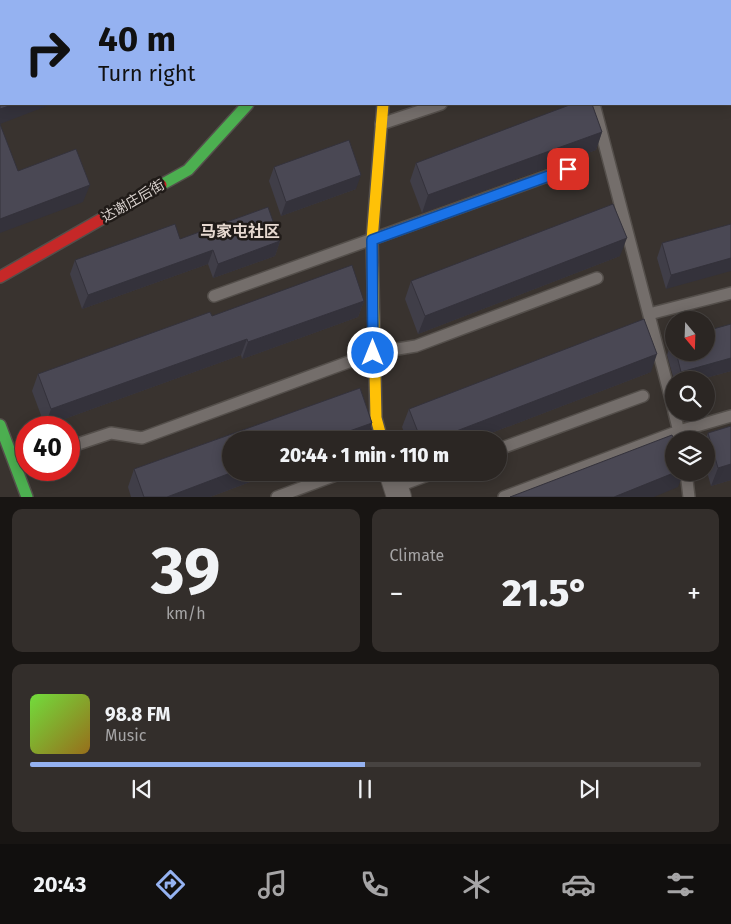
<!DOCTYPE html>
<meta charset="utf-8">
<style>
:root{--surface:#2b2623;--page:#332e2b;--text:#f1f3f6;--muted:#a6a5a6;--line:#474341;--accent:#95b2f1}
body{margin:0;font-family:"Fira Sans","Noto Sans SC",sans-serif;background:var(--page);color:var(--text);height:100vh;display:flex;flex-direction:column;font-size:19px;white-space:nowrap}
*{box-sizing:border-box;margin:0}
p{font-size:16px;color:var(--muted)}
.icon{flex:none;width:28px;height:28px;fill:none;stroke:currentColor;stroke-width:2;stroke-linecap:round;stroke-linejoin:round}
.map{position:relative;height:497px;overflow:hidden}
.details{display:flex;flex-direction:column;gap:12px;padding:12px;background:#181513;flex:1}
.details>*{flex:none}
.top-card{position:absolute;left:0px;top:0px;width:731px;height:105px;box-shadow:0 2px 12px #0003,0 0 0 1px var(--line);background:#95b2f1;color:#111;overflow:hidden}
.needle{width:32px;rotate:161deg}
.controls{position:absolute;left:665px;top:311px;display:grid;gap:10px}
.controls a{display:grid;place-items:center;width:50px;height:50px;border-radius:50%;background:var(--surface);box-shadow:0 2px 12px #0003,0 0 0 1px var(--line);font-size:25px}
.speed{position:absolute;left:15px;top:416px;display:flex;gap:10px;font-size:25px;font-weight:700;text-align:center}
.speed>*{display:grid;place-content:center;width:65px;height:65px;border-radius:50%;background:var(--surface);box-shadow:0 2px 12px #0003,0 0 0 1px var(--line);line-height:1}
.speed .limit{border:8px solid #d22;background:#fff;color:#111}
.pin{position:absolute;display:grid;place-items:center;width:42px;height:42px;color:#fff;margin:-21px;border-radius:10px;box-shadow:0 2px 8px #0006}
.me{position:absolute;width:55px;margin:-28px;rotate:0deg;stroke-linejoin:round;filter:drop-shadow(0 0 4px #0008)}
.turn{display:flex;align-items:center;gap:18px;height:105px;padding:0 15px;font-size:22px}
.turn .icon{width:65px;height:65px;stroke-width:2.5}
.turn b{display:block;font-size:35px;line-height:42px}
.big{font-size:38px;font-weight:800;line-height:1.1}
.details .tile{flex:1;display:flex;flex-direction:column;justify-content:center;gap:8px;min-width:0;padding:0 18px;border-radius:10px;background:var(--page)}
.details .dial{align-items:center;gap:0}
.dial b{font-size:65px;line-height:1}
.song{display:flex;align-items:center;gap:15px}
.cover{width:60px;height:60px;border-radius:8px;background:linear-gradient(135deg,hsl(100 70% 55%),hsl(40 70% 35%))}
.played{height:5px;border-radius:2px;background:linear-gradient(90deg,var(--accent) 50%,var(--line) 50%)}
.keys{display:flex;justify-content:space-around;direction:ltr}
.heat{display:flex;justify-content:space-between;align-items:center;font-size:28px;direction:ltr}
.details .tiles{flex:1;display:grid;gap:12px;grid-template-columns:1fr 1fr}
.tile:last-child{grid-column:span 2}
.trip{position:absolute;left:222px;top:431px;width:285px;height:50px;border-radius:25px;background:var(--surface);box-shadow:0 2px 12px #0003,0 0 0 1px var(--line);font-weight:800;line-height:50px;text-align:center}
.menu{display:flex;height:80px;justify-content:space-around;align-items:center;background:#110f0e;color:var(--muted)}
.menu .icon{width:35px;height:35px}
.menu .selected{color:var(--accent)}
.menu b{font-size:22px;color:var(--text)}
.map>svg:first-child{display:block}
.lines{fill:none;stroke-linecap:round;stroke-linejoin:round}
.lane-casing{stroke:#544f4b;stroke-width:14}
.street-casing{stroke:#544f4b;stroke-width:26}
.fast-casing{stroke:#544f4b;stroke-width:14}
.slow-casing{stroke:#544f4b;stroke-width:14}
.jam-casing{stroke:#544f4b;stroke-width:14}
.lane{stroke:#746e6b;stroke-width:11}
.street{stroke:#746e6b;stroke-width:24}
.fast{stroke:#4caf50;stroke-width:11}
.slow{stroke:#ffc107;stroke-width:11}
.jam{stroke:#c62828;stroke-width:11}
.wall{fill:#403e48}
.shaded-wall{fill:#34323b}
.building{fill:#4a4854;stroke:#34323b}
.route-casing{stroke:#114b97;stroke-width:12}
.route{stroke:#1a73e8;stroke-width:9}
.labels{text-anchor:middle;dominant-baseline:central;stroke-width:5;stroke-linejoin:round;paint-order:stroke}
.street-label{font-size:14px;fill:#d9d2ce;stroke:#201b18}
.quarter-label{font-size:16px;font-weight:bold;fill:#e7d9d0;stroke:#201b18}
</style>
<div class="map">
<svg width="731" height="497" viewBox="0 0 731 497">
<rect width="100%" height="100%" fill="#39332f"/>
<g class="lines">
<g class="lane-casing">
<path id="lane" d="M 275,0 L 276,1
M 567,0 L 568,1
M 594,104 L 674,411
M 381,124 L 441,104
M 214,296 L 567,169
M 649,314 L 731,293
M 674,412 L 681,440
M 69,447 L 111,433 L 142,438 L 373,353 L 416,346 L 597,278
M 499,449 L 643,396
M 686,472 L 689,497
M 396,487 L 436,472
M 277,497 L 344,472
M 504,497 L 679,431 L 731,416"/>
</g>
<g class="street-casing">
<path id="street" d="M 421,1 L 426,0
M 391,472 L 399,497"/>
</g>
<g class="fast-casing">
<path id="fast" d="M 161,185 L 188,170 L 248,104
M 0,425 L 27,497"/>
</g>
<g class="slow-casing">
<path id="slow" d="M 382,440 L 376,418 L 372,240 L 383,104"/>
</g>
<g class="jam-casing">
<path id="jam" d="M 0,277 L 161,185"/>
</g>
<use href="#lane" class="lane"/>
<use href="#street" class="street"/>
<use href="#fast" class="fast"/>
<use href="#slow" class="slow"/>
<use href="#jam" class="jam"/>
</g>
<path class="wall" d="M 602,132 L 596,150 L 422,213 L 410,181 L 416,163 Z
M 274,167 L 356,189 L 281,216 L 269,181 Z
M 731,224 L 666,289 L 657,258 L 662,243 Z
M 180,239 L 280,241 L 275,256 L 213,278 L 208,264 L 82,309 L 70,274 L 75,260 Z
M 620,256 L 418,334 L 405,299 L 411,281 Z
M 364,301 L 358,317 L 242,359 L 241,355 L 45,426 L 32,391 L 38,374 L 212,316 Z
M 731,324 L 731,371 L 698,380 L 674,380 L 667,355 L 672,340 L 674,340 L 674,352 L 706,352 Z
M 651,372 L 473,440 L 407,440 L 402,427 L 409,409 Z
M 360,388 L 372,423 L 366,440 L 231,440 L 231,472 L 277,472 L 210,497 L 131,497 L 128,487 L 134,469 Z
M 731,426 L 731,480 L 711,486 L 706,468 L 706,440 L 705,440 L 708,433 Z"/>
<path class="shaded-wall" d="M 0,0 L 22,0 L 21,1 L 1,1 L 1,14 L 0,14 Z
M 15,104 L 48,104 L 47,106 L 0,124 L 0,109 Z
M 602,132 L 596,150 L 422,213 L 428,195 Z
M 361,175 L 356,189 L 281,216 L 286,202 Z
M 90,185 L 83,202 L 0,233 L 0,219 Z
M 627,238 L 620,256 L 418,334 L 425,316 Z
M 280,241 L 275,256 L 213,278 L 218,264 Z
M 213,250 L 208,264 L 82,309 L 88,295 Z
M 731,258 L 731,271 L 666,289 L 671,275 Z
M 364,301 L 358,317 L 242,359 L 248,342 Z
M 247,339 L 241,355 L 45,426 L 51,409 Z
M 657,354 L 651,372 L 473,440 L 433,440 Z
M 731,358 L 731,371 L 698,380 L 678,380 L 681,372 Z
M 372,423 L 366,440 L 324,440 Z
M 731,464 L 731,480 L 711,486 L 718,468 Z
M 233,472 L 277,472 L 210,497 L 167,497 Z
M 676,472 L 684,472 L 678,487 L 654,497 L 614,497 Z"/>
<path class="building" d="M 542,0 L 567,0 L 567,1 L 538,1 Z
M 1,67 L 1,104 L 15,104 L 0,109 L 0,68 Z
M 572,104 L 592,104 L 602,132 L 428,195 L 416,163 Z
M 0,124 L 18,171 L 76,149 L 90,185 L 0,219 Z
M 349,140 L 361,175 L 286,202 L 274,167 Z
M 613,204 L 627,238 L 425,316 L 411,281 Z
M 268,207 L 280,241 L 218,264 L 213,250 L 88,295 L 75,260 L 175,224 L 180,239 Z
M 731,224 L 731,258 L 671,275 L 662,243 Z
M 352,265 L 364,301 L 248,342 L 247,339 L 51,409 L 38,374 L 210,312 L 212,316 Z
M 644,319 L 657,354 L 433,440 L 421,440 L 409,409 Z
M 731,324 L 731,358 L 681,372 L 676,352 L 706,352 L 706,331 Z
M 360,388 L 372,423 L 324,440 L 231,440 L 231,472 L 233,472 L 167,497 L 144,497 L 134,469 Z
M 731,426 L 731,464 L 718,468 L 708,433 Z
M 672,435 L 674,440 L 674,472 L 676,472 L 614,497 L 510,497 Z"/>
<g class="lines">
<g class="route-casing">
<path id="route" d="M 373,353 L 372,240 L 568,169"/>
</g>
<use href="#route" class="route"/>
</g>
<g class="labels">
<g class="street-label">
<text transform="translate(133 201) rotate(-30)">达谢庄后街</text>
</g>
<g class="quarter-label">
<text x="240" y="231">马家屯社区</text>
</g>
</g>
</svg>
<div class="controls">
<a><svg class="needle" viewBox="-14 -14 28 28"><path d="M0-13l5 13h-10z" fill="#e53935"/><path d="M0 13l5-13h-10z" fill="#a6a5a6"/></svg></a>
<a><svg class="icon" aria-label="search" viewBox="0 0 24 24"><circle cx="10" cy="10" r="6"/><path d="M15 15l6 6"/></svg></a>
<a><svg class="icon" aria-label="layers" viewBox="0 0 24 24"><path d="M12 4l9 5-9 5-9-5zM3 14l9 5 9-5"/></svg></a>
</div>
<div class="speed"><div class="limit">40</div></div>
<div class="pin" style="left:568px;top:169px;background:#d93025"><svg class="icon" aria-label="arrive" viewBox="0 0 24 24"><path d="M6 21V4h12l-3 4 3 4H6"/></svg></div>
<svg class="me" style="left:373px;top:353px" viewBox="-20 -20 40 40"><circle r="17" fill="#1a73e8" stroke="#fff" stroke-width="3"/><path d="M0-11L8 9 0 5-8 9z" fill="#fff"/></svg>
<div class="trip">20:44 · 1 min · 110 m</div>
<div class="top-card">
<div class="turn"><svg class="icon" aria-label="right" viewBox="0 0 24 24"><path d="M7 20v-9h11M14 6l5 5-5 5"/></svg><div><b>40 m</b>Turn right</div></div>
</div>
</div>
<section class="details">
<div class="tiles">
<div class="tile dial"><b>39</b><p>km/h</p></div>
<div class="tile"><p>Climate</p>
<div class="heat"><a>−</a><b class="big">21.5°</b><a>+</a></div>
</div>
<div class="tile">
<div class="song"><i class="cover"></i><div><b>98.8 FM</b><p>Music</p></div></div>
<div class="played"></div>
<div class="keys"><svg class="icon" aria-label="previous" viewBox="0 0 24 24"><path d="M18 5L8 12l10 7zM5 5v14"/></svg><svg class="icon" aria-label="pause" viewBox="0 0 24 24"><path d="M8 5v14M16 5v14"/></svg><svg class="icon" aria-label="next" viewBox="0 0 24 24"><path d="M6 5l10 7-10 7zM19 5v14"/></svg></div>
</div>
</div>
</section>
<nav class="menu">
<b>20:43</b>
<svg class="icon selected" aria-label="directions" viewBox="0 0 24 24"><path d="M12 3l9 9-9 9-9-9zM9 14v-3h6M13 9l2 2-2 2"/></svg>
<svg class="icon" aria-label="music" viewBox="0 0 24 24"><path d="M9 18V5l10-2v13"/><circle cx="6" cy="18" r="3"/><circle cx="16" cy="16" r="3"/></svg>
<svg class="icon" aria-label="phone" viewBox="0 0 24 24"><path d="M5 4h4l2 5-3 2q2 4 5 5l2-3 5 2v4C11 20 4 13 5 4z"/></svg>
<svg class="icon" aria-label="climate" viewBox="0 0 24 24"><path d="M12 3v18M4 7l16 10M4 17L20 7"/></svg>
<svg class="icon" aria-label="car" viewBox="0 0 24 24"><path d="M5 17H2v-5l4-1 3-4h7l3 4 3 1v5h-3M9 17h6M6 11h13"/><circle cx="7" cy="17" r="2"/><circle cx="17" cy="17" r="2"/></svg>
<svg class="icon" aria-label="filters" viewBox="0 0 24 24"><path d="M4 7h16M4 17h16"/><circle cx="9" cy="7" r="2"/><circle cx="15" cy="17" r="2"/></svg>
</nav>
